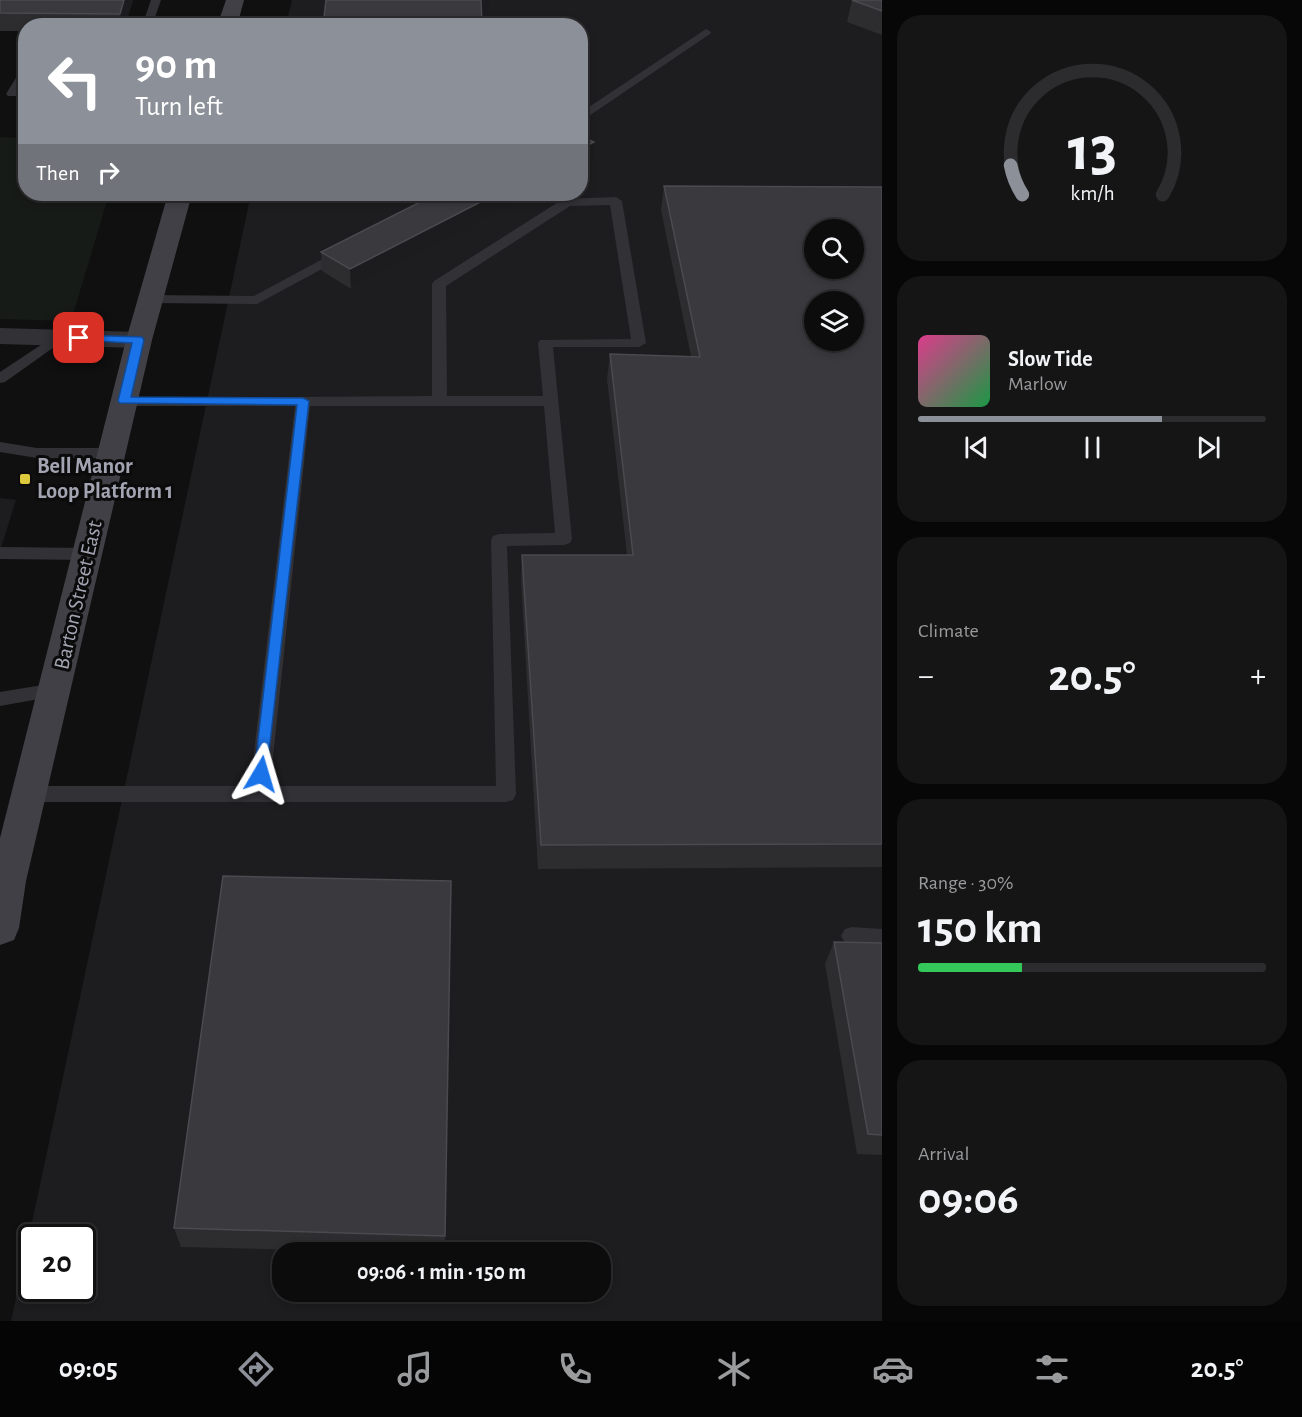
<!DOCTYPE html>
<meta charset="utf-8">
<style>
:root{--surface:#0c0c0d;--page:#151516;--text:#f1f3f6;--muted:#9a9b9d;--line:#2c2c2e;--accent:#8c9099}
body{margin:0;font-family:"Alegreya Sans",sans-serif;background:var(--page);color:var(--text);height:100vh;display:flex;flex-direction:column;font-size:22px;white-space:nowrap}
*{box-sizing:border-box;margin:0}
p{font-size:20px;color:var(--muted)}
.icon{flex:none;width:33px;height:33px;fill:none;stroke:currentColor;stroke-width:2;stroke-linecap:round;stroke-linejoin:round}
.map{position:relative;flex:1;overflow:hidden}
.drawer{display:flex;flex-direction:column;gap:15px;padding:15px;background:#070707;width:420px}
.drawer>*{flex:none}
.top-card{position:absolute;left:18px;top:18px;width:570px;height:183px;border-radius:24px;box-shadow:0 3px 9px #0003,0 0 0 2px var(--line);background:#8c9099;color:#fff;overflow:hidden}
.fabs{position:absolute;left:804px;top:219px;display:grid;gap:12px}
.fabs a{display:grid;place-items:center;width:60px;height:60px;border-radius:50%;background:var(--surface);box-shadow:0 3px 9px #0003,0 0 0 2px var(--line);font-size:30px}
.speed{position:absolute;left:18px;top:1224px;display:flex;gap:12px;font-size:30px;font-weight:700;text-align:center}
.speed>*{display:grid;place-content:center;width:78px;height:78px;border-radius:50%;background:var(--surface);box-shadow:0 3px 9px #0003,0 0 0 2px var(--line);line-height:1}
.speed .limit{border:3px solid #111;border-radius:9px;background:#fff;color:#111}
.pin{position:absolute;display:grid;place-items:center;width:51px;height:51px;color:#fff;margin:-26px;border-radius:12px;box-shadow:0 3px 9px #0006}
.me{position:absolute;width:66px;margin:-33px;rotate:7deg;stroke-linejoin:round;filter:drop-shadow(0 0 4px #0008)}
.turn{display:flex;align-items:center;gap:21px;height:126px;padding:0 18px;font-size:27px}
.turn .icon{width:78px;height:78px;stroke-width:2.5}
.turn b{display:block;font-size:42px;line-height:51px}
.then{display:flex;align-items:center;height:57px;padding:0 18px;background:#0003;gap:12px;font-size:22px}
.big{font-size:45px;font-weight:600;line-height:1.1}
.drawer .widget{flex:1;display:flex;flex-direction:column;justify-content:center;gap:9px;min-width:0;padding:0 21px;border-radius:24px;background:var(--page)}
.drawer .dial{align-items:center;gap:0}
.dial svg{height:156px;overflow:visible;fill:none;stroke:var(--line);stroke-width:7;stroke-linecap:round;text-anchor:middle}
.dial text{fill:var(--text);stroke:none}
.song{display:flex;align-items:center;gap:18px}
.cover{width:72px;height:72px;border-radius:9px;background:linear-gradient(135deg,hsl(330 70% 55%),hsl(140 70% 35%))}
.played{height:6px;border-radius:3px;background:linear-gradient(90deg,var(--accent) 70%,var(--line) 70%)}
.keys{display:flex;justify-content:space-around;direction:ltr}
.heat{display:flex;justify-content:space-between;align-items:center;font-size:33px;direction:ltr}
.charge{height:9px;border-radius:4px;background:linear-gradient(90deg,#34c759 30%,var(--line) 0)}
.trip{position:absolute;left:272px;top:1242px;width:339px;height:60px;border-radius:24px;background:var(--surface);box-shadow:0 3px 9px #0003,0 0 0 2px var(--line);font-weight:600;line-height:60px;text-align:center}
.menu{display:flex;height:96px;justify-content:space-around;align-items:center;background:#050505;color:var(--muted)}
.menu .icon{width:42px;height:42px}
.menu .active{color:var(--accent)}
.menu b{font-size:27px;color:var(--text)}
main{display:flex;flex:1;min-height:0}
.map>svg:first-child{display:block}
.built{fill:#1d1c1e;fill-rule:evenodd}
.green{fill:#171b18}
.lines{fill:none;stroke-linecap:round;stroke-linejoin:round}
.service{fill:#323136;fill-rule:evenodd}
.minor{fill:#323136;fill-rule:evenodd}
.secondary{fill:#404046;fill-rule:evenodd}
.wall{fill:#2d2c2f}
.shaded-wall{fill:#1c1b1d}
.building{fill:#3a393d;stroke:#4a4a4f;stroke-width:1.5;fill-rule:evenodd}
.route{fill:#1a73e8;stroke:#114b97;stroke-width:1.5}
.poi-dot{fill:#dec83b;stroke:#0b0b0c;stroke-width:2}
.labels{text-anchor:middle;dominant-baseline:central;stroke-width:6;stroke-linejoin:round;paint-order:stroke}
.poi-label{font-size:22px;font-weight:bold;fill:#a3a4b1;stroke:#0b0b0c;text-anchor:start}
.street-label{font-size:22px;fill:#a3a4b1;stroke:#0b0b0c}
</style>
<main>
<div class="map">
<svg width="882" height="1321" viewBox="0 0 882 1321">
<rect width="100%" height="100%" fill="#101011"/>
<path class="built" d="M 292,0 L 882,0 L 882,1321 L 11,1321 L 251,194 L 580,194 L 580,26 L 286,25 ZM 814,230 L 854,230 L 854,268 L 814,268 ZM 814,302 L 854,302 L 854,340 L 814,340 ZM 32,1238 L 82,1238 L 82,1288 L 32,1288 ZM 282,1252 L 600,1252 L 600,1292 L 282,1292 Z
M 0,498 L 16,500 L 0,551 Z"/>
<path class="green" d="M 0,137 L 25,138 L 26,194 L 109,194 L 71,321 L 0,319 Z"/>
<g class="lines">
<path class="service" d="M 151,0 L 161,0 L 152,26 L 142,26 Z
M 706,29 L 711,32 L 710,34 L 580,122 L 580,113 Z
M 26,67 C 26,79 23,86 16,96 L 8,96 L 6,94 L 22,68 Z
M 616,197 L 622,201 L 646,343 L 639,347 L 553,347 L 572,539 L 570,543 L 564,545 L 507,546 L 516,794 L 513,800 L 506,802 L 30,802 L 23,800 L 20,794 L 23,788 L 30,786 L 250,786 L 295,406 L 124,406 L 119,404 L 117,401 L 119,398 L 432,396 L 432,284 L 434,281 L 563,199 ZM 610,205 L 631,339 L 540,340 L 538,343 L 543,396 L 447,396 L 446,286 L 570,206 ZM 310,406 L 544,406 L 555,533 L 499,534 L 493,536 L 491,540 L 496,786 L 270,786 Z
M 343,248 L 348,249 L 350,252 L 348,255 L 257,304 L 150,303 L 143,299 L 150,295 L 254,296 Z
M 59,333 L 64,334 L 66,337 L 64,340 L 5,382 L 0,383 L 0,372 Z
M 0,442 L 37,448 L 112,448 L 120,453 L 112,458 L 37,458 L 0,452 Z
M 0,547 L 88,548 L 94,550 L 96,554 L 94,558 L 88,560 L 0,559 Z
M 55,683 L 61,685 L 64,690 L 61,695 L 0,706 L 0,692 Z
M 852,927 L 882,929 L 882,947 L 845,943 L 841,936 L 845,929 Z"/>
<path class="minor" d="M 0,328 L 139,332 L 148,334 L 152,340 L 148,346 L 139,348 L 0,344 Z"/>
<path class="secondary" d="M 226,0 L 244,0 L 237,26 L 217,26 Z
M 168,194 L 192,194 L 152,340 L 26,881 L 19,928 L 14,940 L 0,945 L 0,838 L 126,340 Z"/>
</g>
<path class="wall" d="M 0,0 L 133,0 L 125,26 L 26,26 L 26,31 L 0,31 Z
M 326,0 L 491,0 L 490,14 L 482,18 L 482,26 L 323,26 Z
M 852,0 L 882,0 L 882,35 L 847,22 Z
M 664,186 L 882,187 L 882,867 L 538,869 L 521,580 L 522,555 L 627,555 L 607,379 L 610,354 L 691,356 L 661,210 Z
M 436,194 L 532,194 L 351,289 L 322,271 L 321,252 Z
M 451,881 L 445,1252 L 385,1252 L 181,1247 L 174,1228 Z
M 834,942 L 882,943 L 882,1155 L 857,1154 L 825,964 Z"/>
<path class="shaded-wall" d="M 124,0 L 133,0 L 125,26 L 122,26 L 120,14 Z
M 480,0 L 491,0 L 490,14 L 480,19 Z
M 594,142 L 592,161 L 580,168 L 580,149 Z
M 496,194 L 532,194 L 351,289 L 350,269 Z"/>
<path class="building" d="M 0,0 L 124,0 L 120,14 L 0,13 Z
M 326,0 L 481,0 L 482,24 L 452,24 L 452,26 L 323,26 Z
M 852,0 L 882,0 L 882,11 Z
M 580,136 L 594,142 L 580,149 Z
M 664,186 L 882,187 L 882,844 L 541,845 L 522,555 L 633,555 L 610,354 L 700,357 ZM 814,230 L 854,230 L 854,268 L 814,268 ZM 814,302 L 854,302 L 854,340 L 814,340 Z
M 436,194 L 496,194 L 350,269 L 321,252 Z
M 223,876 L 451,881 L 445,1236 L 174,1228 Z
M 834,942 L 882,943 L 882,1135 L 868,1134 Z"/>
<path class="route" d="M 79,335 L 142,337 L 144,340 L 131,397 L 303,398 L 309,401 L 266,778 L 256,778 L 254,774 L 297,405 L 120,403 L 118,401 L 132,343 L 75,340 L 74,338 Z"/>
<rect class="poi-dot" x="19" y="473" width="12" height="12" rx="3"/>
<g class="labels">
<g class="poi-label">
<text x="37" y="466">Bell Manor<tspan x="37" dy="25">Loop Platform 1</tspan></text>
</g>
<g class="street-label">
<text transform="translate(78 595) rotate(-77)">Barton Street East</text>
</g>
</g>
</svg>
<div class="fabs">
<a><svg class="icon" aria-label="search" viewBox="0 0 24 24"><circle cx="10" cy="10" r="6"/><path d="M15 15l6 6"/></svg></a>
<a><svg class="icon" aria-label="layers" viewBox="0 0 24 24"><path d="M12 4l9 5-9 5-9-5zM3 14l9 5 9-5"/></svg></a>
</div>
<div class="speed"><div class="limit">20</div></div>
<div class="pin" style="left:79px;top:338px;background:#d93025"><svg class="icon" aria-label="arrive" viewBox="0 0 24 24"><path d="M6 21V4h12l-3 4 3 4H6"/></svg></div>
<svg class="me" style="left:261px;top:774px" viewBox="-20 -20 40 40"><path d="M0-17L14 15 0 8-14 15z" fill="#1a73e8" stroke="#fff" stroke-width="4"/></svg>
<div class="trip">09:06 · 1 min · 150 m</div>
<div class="top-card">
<div class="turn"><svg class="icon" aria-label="left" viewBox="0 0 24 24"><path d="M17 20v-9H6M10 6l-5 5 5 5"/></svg><div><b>90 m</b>Turn left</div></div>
<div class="then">Then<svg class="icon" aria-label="right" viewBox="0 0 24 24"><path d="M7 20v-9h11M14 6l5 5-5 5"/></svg></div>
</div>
</div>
<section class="drawer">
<div class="widget dial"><svg viewBox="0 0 100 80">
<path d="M14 69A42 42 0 1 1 86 69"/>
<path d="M14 69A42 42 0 0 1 8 54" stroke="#8c9099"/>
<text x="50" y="56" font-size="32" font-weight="700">13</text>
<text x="50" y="72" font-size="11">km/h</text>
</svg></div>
<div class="widget">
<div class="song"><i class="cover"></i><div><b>Slow Tide</b><p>Marlow</p></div></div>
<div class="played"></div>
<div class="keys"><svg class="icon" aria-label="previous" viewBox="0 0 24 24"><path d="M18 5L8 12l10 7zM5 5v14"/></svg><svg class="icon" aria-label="pause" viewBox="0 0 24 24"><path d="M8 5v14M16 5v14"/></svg><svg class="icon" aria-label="next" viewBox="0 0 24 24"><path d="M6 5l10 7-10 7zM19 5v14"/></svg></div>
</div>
<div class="widget"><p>Climate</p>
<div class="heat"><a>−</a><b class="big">20.5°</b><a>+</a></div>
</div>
<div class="widget"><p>Range · 30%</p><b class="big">150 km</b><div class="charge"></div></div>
<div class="widget"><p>Arrival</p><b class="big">09:06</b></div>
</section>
</main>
<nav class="menu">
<b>09:05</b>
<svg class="icon active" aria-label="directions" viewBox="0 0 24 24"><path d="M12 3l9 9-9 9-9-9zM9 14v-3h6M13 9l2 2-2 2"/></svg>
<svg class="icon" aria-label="music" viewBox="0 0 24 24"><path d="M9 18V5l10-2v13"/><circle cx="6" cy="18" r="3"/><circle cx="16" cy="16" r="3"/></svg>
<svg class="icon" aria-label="phone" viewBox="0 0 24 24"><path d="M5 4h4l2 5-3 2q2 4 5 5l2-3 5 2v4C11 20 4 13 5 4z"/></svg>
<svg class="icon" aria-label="climate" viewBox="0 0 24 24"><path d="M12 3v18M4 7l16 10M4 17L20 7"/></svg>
<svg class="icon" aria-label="car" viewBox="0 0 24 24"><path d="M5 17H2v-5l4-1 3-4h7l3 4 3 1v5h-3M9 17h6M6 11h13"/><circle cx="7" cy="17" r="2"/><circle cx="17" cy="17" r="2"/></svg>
<svg class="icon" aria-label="filters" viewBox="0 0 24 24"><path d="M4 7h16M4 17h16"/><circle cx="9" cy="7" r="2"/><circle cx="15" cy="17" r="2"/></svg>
<b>20.5°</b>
</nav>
